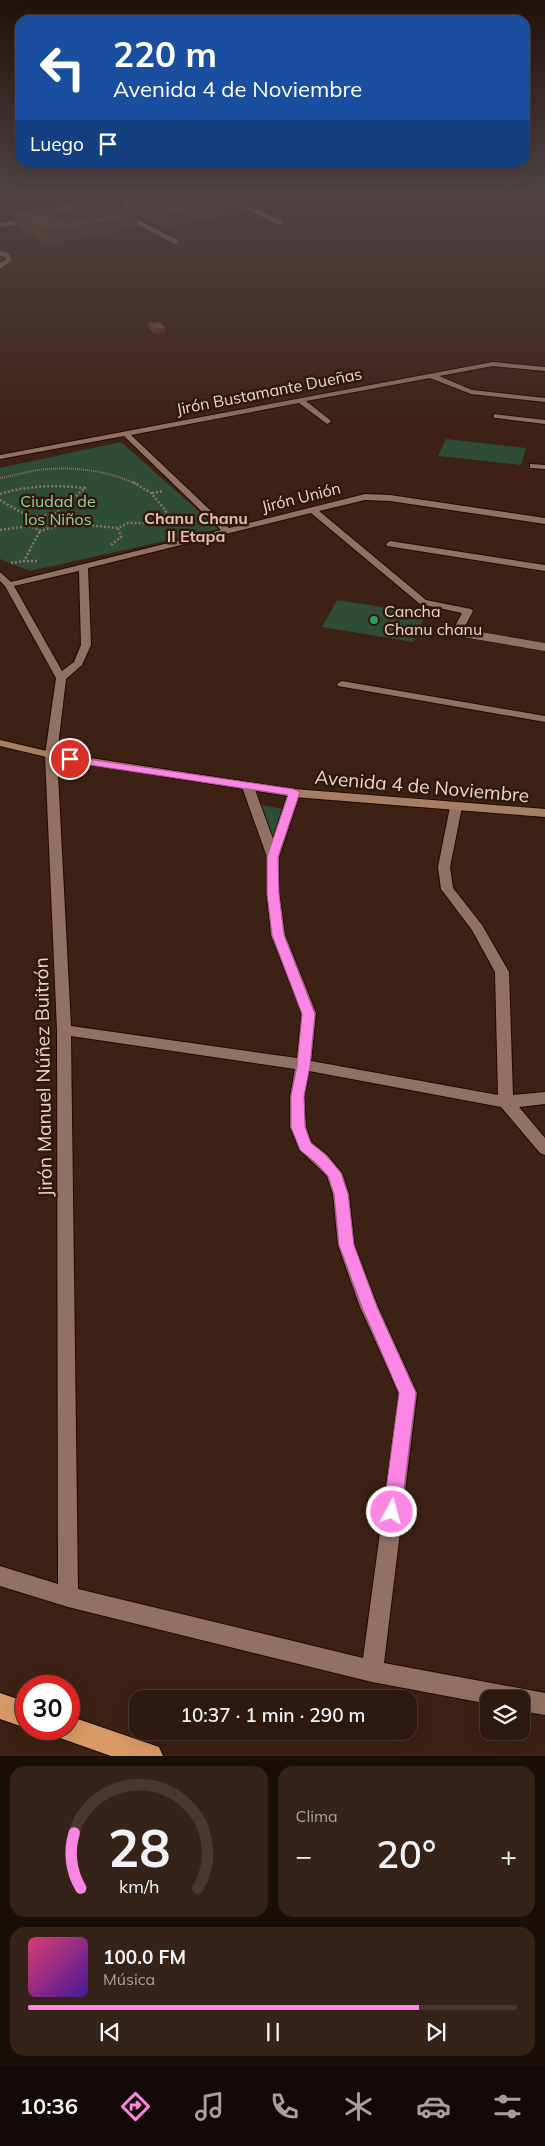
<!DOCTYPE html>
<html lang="es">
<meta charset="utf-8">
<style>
:root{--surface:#2d190f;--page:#352218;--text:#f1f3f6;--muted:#a7a09e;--line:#48382f;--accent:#fc86e4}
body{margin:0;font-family:Mulish,sans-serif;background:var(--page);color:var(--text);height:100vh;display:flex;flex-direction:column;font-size:19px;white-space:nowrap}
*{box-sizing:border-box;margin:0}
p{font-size:16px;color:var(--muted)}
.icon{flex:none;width:28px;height:28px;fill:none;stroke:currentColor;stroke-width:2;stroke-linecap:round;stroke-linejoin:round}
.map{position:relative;height:1756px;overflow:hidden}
.details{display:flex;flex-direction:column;gap:10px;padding:10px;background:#190e08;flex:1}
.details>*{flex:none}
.guide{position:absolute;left:15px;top:15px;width:515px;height:152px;border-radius:15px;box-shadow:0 5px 20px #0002,0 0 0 1px var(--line);background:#1a4fa0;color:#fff;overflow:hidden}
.controls{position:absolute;left:480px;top:1690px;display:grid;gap:10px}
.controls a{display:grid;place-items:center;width:50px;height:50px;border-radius:10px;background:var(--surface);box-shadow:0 5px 20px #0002,0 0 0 1px var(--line);font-size:25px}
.speed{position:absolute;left:15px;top:1675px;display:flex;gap:10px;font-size:25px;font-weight:700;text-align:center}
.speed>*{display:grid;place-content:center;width:65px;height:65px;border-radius:50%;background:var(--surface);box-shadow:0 5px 20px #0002,0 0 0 1px var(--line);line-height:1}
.speed .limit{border:8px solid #d22;background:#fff;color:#111}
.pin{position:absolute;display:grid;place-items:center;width:42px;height:42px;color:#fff;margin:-21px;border:2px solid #fff;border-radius:50%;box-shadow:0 1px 5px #0007}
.me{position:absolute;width:55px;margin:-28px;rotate:7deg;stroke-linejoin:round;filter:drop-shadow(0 0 4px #0008)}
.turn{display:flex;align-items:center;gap:18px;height:105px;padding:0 15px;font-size:22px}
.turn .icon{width:65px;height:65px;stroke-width:2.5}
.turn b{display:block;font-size:35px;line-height:42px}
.then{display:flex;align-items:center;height:48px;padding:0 15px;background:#0003;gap:10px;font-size:19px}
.big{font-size:38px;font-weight:600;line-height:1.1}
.details .widget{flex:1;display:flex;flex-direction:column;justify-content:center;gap:8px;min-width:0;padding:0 18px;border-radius:15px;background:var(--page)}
.details .dial{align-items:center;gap:0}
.dial svg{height:130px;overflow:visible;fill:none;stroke:var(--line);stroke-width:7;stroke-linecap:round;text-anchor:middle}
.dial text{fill:var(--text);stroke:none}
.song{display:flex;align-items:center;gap:15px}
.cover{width:60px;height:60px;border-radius:8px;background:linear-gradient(135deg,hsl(340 70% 55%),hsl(260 70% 35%))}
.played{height:5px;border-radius:2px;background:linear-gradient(90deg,var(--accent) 80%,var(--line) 80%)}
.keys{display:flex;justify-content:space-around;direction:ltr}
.heat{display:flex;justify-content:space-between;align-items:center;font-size:28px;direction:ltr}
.details .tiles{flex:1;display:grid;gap:10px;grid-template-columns:1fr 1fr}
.widget:last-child{grid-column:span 2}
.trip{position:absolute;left:129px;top:1690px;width:288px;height:50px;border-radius:15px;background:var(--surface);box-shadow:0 5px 20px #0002,0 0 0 1px var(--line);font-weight:600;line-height:50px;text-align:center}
.menu{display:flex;height:80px;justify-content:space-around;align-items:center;background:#120a06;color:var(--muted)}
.menu .icon{width:35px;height:35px}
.menu .active{color:var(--accent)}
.menu b{font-size:22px;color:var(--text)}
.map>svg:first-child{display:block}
.green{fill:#2f4d36}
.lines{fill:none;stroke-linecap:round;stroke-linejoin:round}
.lane-far1-casing{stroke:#220a01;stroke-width:5}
.lane-casing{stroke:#220a01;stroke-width:9}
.street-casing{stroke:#220a01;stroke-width:2}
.secondary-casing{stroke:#220a01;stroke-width:2}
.highway-casing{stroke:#220a01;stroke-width:2}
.path-far1{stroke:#8a7367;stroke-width:2;stroke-dasharray:1 1;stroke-linecap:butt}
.path{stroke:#8a7367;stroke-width:2.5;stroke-dasharray:2 2;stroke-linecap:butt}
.lane-far1{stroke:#917162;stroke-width:4.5}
.lane{stroke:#917162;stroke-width:8}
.street{fill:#917162;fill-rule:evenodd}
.secondary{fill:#a77d63;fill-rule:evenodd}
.highway{fill:#da9a66;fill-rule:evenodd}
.wall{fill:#673d28}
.shaded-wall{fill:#543221;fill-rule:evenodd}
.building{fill:#78472f;stroke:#543221}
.route{fill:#fc86e4;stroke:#a45794}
.leisure-dot{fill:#2e9e5b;stroke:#31180b;stroke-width:2}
.labels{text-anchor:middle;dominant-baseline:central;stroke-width:5;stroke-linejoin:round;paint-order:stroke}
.far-street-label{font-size:16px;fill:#e9d7ce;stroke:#31180b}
.far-park-label{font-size:16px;fill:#8dd69e;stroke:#31180b}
.far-neighbourhood-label{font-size:16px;font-weight:bold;fill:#e1bdad;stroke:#31180b}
.far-poi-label{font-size:16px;fill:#e9d7ce;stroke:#31180b;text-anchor:start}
.street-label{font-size:19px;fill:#e9d7ce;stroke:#31180b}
</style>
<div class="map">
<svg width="545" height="1756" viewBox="0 0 545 1756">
<rect width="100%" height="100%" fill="#3c2114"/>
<path class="green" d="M 446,439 L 526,448 L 521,465 L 438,456 Z
M 121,442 L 219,529 L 30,571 L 0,559 L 0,468 Z
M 337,600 L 426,614 L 413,642 L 322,627 Z
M 261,805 L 284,809 L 273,838 Z"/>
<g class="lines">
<g class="lane-far1-casing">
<path id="lane-far1" d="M 74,190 L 104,205
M 237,203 L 281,223
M 126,216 L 176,242
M 0,225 L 26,221
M 0,253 L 7,255 L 9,260 L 0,266"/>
</g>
<g class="lane-casing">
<path id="lane" d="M 457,632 L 545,647"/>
</g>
<g class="street-casing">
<path id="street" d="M 493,362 L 545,367 L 545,371 L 493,366 L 439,376 L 472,390 L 545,398 L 545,402 L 471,394 L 430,378 L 306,401 L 330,420 L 331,422 L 327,424 L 299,403 L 131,435 L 229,528 L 365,494 L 390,495 L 545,518 L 545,524 L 390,501 L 365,500 L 319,511 L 426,600 L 471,609 L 473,611 L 462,632 L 457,635 L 452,632 L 462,613 L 420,604 L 311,513 L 88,568 L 91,645 L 82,665 L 66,679 L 57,755 L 71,1026 L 297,1058 L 302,1013 L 271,935 L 267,893 L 267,857 L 242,787 L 248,784 L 254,787 L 273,839 L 288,793 L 294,789 L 300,793 L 279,857 L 279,893 L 285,935 L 316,1013 L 311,1061 L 498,1095 L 495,972 L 472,930 L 441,889 L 438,867 L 450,807 L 456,803 L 462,807 L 450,867 L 453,888 L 482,925 L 509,972 L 513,1095 L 545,1092 L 545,1104 L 519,1107 L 545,1138 L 545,1155 L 540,1153 L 501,1107 L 309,1071 L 304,1097 L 306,1127 L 311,1142 L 327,1155 L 342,1173 L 349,1194 L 354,1245 L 378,1307 L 417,1393 L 384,1663 L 545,1693 L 545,1715 L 521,1711 L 521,1699 L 489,1699 L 489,1704 L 372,1682 L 68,1607 L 0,1586 L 0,1566 L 58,1584 L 57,1030 L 45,755 L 56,678 L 5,586 L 0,581 L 0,572 L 11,582 L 221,530 L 124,436 L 0,459 L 0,455 ZM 79,571 L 81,645 L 74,662 L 62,671 L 14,586 ZM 71,1036 L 295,1069 L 290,1097 L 290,1127 L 300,1150 L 327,1176 L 333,1194 L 338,1245 L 360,1307 L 399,1393 L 363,1658 L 78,1589 Z
M 494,414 L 545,420 L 545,424 L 497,418 L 494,418 Z
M 530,464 L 545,465 L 545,469 L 530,468 Z
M 390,541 L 545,565 L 545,571 L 387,546 L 386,544 Z
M 342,681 L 545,716 L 545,722 L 338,686 L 337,684 Z"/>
</g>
<g class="secondary-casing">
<path id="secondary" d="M 0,740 L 51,752 L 294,789 L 545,809 L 545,817 L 294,797 L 51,758 L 0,746 Z"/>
</g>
<g class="highway-casing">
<path id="highway" d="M 0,1693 L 26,1702 L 26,1728 L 0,1719 Z
M 69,1716 L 159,1747 L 163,1756 L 111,1756 L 60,1738 L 56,1729 L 69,1729 Z"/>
</g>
<path class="path-far1" d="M 0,478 C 13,476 25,472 38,470 C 70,466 107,470 136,484"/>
<path class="path" d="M 152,493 L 163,491
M 0,494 C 28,485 56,485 85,488 L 55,514
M 0,500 C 9,505 22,514 32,516 C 45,518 57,508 64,523 L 41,531 L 29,526
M 64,523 L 118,528 L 128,523 L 164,523 L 166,511 L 151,493 L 133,482
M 0,530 L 29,526 L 32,516
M 111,545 L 121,537 L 118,528
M 37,561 L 24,561 L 40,531
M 11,563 L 24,561"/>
<use href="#lane-far1" class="lane-far1"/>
<use href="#lane" class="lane"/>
<use href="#street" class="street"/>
<use href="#secondary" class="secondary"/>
<use href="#highway" class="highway"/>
</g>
<path class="wall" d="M 89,190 L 225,190 L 225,191 L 248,200 L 248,212 L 163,227 L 124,207 L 124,200 L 113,202 Z
M 103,198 L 120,208 L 137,216 L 138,228 L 47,244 L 15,225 L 13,213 Z
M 149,323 L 165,332 L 155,334 L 149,328 Z"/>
<path class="shaded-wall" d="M 113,190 L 190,190 L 123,195 L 124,200 L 113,202 Z
M 225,190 L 226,202 L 213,198 L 205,195 L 205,205 L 203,206 L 203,194 Z
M 197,191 L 197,203 L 159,209 L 158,197 Z
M 248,200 L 248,212 L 163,227 L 163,215 Z
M 120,207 L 121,218 L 137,216 L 138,228 L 47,244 L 45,231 L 97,222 L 97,211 ZM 98,212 L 106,216 L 99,222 Z
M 90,208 L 91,220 L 51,227 L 49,215 Z
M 165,328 L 165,332 L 155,334 L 154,329 Z"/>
<path class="building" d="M 158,190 L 225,190 L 203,194 L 197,191 L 158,197 L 174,205 L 213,198 L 205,195 L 227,191 L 248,200 L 163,215 L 123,195 Z
M 103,198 L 120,207 L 97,211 L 90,208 L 49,215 L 64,223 L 106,216 L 98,212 L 122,208 L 137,216 L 45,231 L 13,213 Z
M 159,322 L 165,328 L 154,329 L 149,323 Z"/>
<linearGradient id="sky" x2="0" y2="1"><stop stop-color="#21120b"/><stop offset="0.44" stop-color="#504345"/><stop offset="1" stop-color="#504345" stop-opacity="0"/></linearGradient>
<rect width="545" height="435" fill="url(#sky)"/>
<path class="route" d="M 67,756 L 294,789 L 300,792 L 278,857 L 279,894 L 284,935 L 315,1014 L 310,1066 L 304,1096 L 305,1127 L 311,1143 L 326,1155 L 341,1173 L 348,1194 L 354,1245 L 377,1307 L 416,1393 L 401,1512 L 398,1518 L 392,1521 L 386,1518 L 383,1512 L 399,1393 L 362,1307 L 339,1245 L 334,1194 L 328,1176 L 316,1163 L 300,1150 L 291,1127 L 291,1096 L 297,1066 L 302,1014 L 272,935 L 267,894 L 267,857 L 288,795 L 70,762 L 65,759 Z"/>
<circle class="leisure-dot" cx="374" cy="620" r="5"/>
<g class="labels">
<g class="far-street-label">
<text transform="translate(269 391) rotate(-11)">Jirón Bustamante Dueñas</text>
<text transform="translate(301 497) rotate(-14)">Jirón Unión</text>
</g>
<g class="far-park-label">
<text x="58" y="501">Ciudad de<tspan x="58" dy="18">los Niños</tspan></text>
</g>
<g class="far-neighbourhood-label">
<text x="196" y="518">Chanu Chanu<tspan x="196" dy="18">II Etapa</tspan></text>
</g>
<g class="far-poi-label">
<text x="384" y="611">Cancha<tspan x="384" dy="18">Chanu chanu</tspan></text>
</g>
<g class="street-label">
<text transform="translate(422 786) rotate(5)">Avenida 4 de Noviembre</text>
<text transform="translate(43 1077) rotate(-91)">Jirón Manuel Núñez Buitrón</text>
</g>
</g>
</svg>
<div class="controls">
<a><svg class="icon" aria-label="layers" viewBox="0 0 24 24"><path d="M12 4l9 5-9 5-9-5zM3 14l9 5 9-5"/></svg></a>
</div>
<div class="speed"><div class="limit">30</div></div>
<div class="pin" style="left:70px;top:759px;background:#d93025"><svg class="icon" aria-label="arrive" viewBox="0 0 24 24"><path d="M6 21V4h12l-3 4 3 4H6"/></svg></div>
<svg class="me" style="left:392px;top:1512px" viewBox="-20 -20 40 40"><circle r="17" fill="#fc86e4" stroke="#fff" stroke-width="3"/><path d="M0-11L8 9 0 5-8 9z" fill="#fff"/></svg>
<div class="trip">10:37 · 1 min · 290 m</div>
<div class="guide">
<div class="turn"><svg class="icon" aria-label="left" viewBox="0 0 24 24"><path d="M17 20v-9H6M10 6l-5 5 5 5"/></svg><div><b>220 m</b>Avenida 4 de Noviembre</div></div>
<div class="then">Luego<svg class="icon" aria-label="arrive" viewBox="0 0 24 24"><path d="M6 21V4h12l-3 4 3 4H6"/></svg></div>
</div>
</div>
<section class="details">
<div class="tiles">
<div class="widget dial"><svg viewBox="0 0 100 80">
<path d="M14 69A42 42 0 1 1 86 69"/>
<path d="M14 69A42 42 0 0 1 10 35" stroke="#fc86e4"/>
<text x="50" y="56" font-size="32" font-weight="700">28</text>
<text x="50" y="72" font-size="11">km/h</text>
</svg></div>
<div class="widget"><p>Clima</p>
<div class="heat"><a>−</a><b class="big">20°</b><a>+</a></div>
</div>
<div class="widget">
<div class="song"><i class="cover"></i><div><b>100.0 FM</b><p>Música</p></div></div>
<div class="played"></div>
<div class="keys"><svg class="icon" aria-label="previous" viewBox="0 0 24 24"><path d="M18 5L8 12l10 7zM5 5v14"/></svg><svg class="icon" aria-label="pause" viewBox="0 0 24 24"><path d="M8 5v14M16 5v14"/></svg><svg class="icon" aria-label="next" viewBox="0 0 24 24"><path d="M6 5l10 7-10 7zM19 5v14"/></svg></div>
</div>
</div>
</section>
<nav class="menu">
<b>10:36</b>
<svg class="icon active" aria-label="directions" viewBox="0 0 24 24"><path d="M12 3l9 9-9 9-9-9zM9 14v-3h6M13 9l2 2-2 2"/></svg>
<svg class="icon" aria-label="music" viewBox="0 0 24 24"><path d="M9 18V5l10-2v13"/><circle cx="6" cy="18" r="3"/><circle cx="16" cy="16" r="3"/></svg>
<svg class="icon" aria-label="phone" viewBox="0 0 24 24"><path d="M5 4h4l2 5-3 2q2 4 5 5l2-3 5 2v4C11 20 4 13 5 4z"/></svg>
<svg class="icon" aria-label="climate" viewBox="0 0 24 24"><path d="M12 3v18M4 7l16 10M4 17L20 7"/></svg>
<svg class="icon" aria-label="car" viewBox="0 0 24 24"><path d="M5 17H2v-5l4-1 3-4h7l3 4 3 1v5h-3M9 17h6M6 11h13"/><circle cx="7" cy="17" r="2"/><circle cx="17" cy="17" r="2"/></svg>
<svg class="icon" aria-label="filters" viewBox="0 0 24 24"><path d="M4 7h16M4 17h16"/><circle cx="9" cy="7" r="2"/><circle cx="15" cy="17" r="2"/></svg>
</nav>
